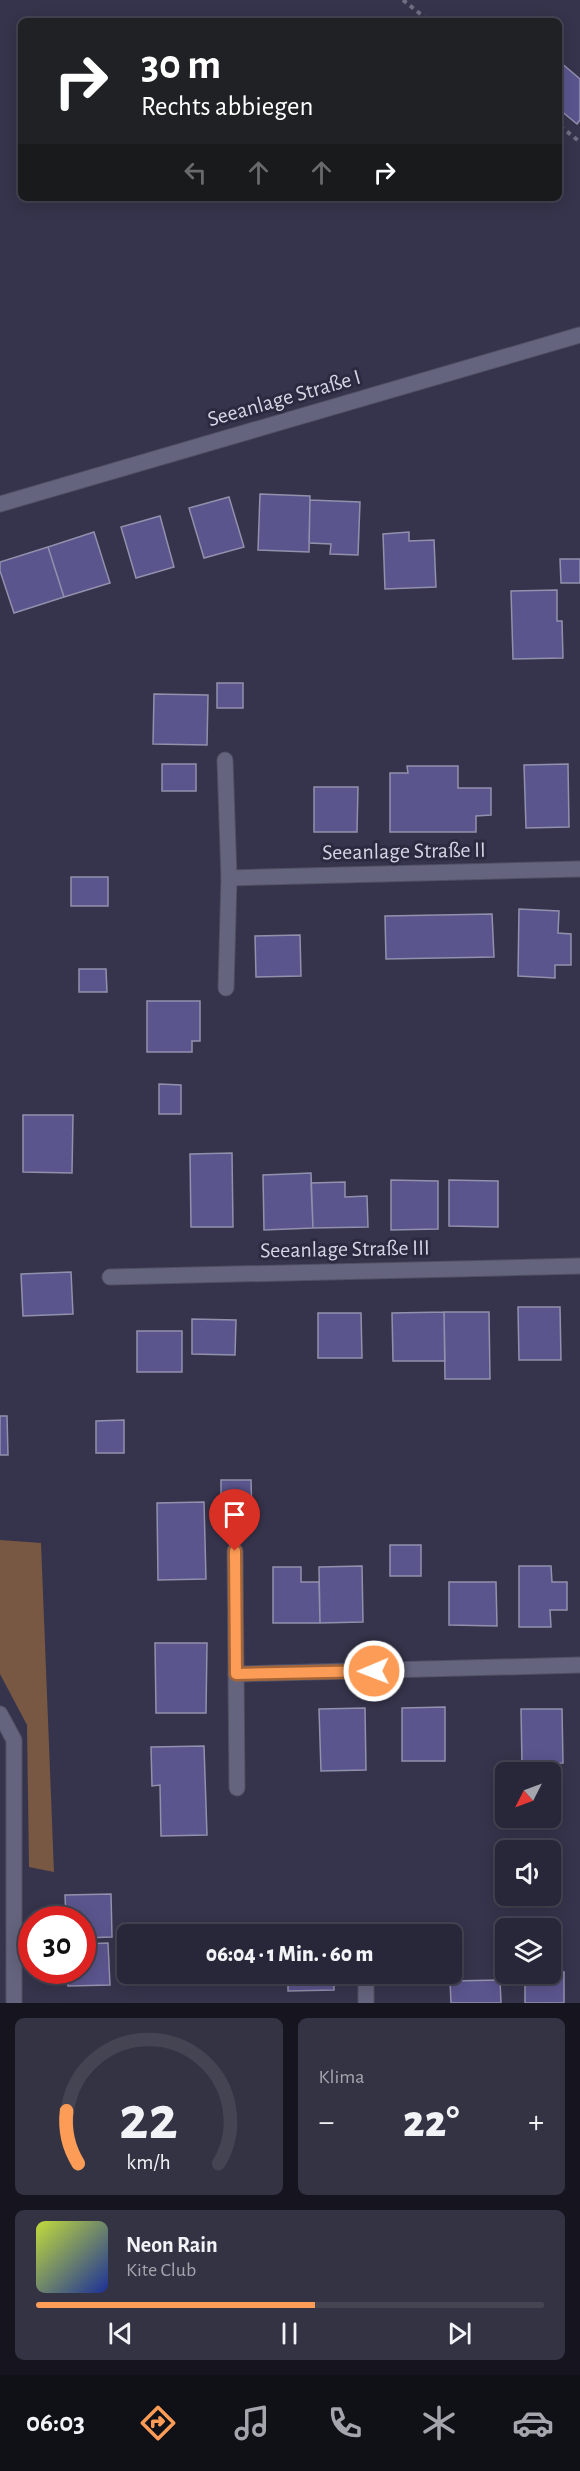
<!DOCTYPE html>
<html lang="de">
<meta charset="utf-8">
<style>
:root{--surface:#282739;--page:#343344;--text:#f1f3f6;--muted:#a5a5ae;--line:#444453;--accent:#fd9c56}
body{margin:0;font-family:"Alegreya Sans",sans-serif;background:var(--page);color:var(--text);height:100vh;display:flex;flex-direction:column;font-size:22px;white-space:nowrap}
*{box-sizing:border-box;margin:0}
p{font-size:20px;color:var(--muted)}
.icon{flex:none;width:33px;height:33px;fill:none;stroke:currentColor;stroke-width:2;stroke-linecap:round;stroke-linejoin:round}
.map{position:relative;height:2003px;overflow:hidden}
.details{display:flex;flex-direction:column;gap:15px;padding:15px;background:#16151f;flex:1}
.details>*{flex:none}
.banner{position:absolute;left:18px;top:18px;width:544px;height:183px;border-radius:9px;box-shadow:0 3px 15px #0003,0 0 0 2px var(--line);background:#202124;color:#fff;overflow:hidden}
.needle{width:39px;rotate:228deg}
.tools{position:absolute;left:495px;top:1762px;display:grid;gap:12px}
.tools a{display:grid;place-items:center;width:66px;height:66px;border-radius:9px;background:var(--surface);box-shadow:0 3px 15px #0003,0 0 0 2px var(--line);font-size:30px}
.speed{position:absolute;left:18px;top:1906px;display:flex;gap:12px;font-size:30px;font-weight:700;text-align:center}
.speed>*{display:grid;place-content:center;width:78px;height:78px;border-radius:50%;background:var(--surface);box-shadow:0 3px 15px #0003,0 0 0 2px var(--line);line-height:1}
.speed .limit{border:9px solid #d22;background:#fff;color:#111}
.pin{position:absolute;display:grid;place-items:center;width:51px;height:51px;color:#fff;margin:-62px -26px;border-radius:50% 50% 50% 0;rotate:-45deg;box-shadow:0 0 6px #0007}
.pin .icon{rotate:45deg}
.me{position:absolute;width:66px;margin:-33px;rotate:269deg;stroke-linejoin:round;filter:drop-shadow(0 0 4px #0008)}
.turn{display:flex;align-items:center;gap:21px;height:126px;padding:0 24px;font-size:27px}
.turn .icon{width:78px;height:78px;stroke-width:2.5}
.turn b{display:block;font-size:42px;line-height:51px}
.lanes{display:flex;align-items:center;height:57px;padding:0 24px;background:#0003;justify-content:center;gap:30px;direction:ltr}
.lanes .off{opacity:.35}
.big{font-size:45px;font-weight:800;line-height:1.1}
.details .tile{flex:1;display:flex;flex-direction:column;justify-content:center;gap:9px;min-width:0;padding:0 21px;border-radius:9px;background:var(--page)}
.details .dial{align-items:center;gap:0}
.dial svg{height:156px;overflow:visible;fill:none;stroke:var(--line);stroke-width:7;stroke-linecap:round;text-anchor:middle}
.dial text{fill:var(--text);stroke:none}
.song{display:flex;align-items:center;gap:18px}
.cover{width:72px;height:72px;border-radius:9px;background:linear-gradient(135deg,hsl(70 70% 55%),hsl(230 70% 35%))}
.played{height:6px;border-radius:3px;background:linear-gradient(90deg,var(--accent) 55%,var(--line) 55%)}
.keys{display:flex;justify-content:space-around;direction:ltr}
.heat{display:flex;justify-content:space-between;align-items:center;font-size:33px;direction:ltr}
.details .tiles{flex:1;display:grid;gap:15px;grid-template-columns:1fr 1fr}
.tile:last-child{grid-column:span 2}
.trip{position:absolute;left:117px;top:1924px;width:345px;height:60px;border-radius:9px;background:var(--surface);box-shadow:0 3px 15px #0003,0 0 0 2px var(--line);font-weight:800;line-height:60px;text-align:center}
.tab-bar{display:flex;height:96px;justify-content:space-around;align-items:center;background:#101017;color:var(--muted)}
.tab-bar .icon{width:42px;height:42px}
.tab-bar .active{color:var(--accent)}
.tab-bar b{font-size:27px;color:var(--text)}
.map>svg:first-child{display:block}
.green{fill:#785843}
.building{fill:#5a558d;stroke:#9191ad;stroke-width:1.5}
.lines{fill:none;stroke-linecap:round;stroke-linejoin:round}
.lane-casing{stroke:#505064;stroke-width:17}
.street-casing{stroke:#505064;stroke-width:17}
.path{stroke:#6e6d82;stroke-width:4;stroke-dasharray:4.5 4.5;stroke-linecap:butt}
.lane{stroke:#65647e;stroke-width:15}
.street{stroke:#65647e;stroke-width:15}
.route-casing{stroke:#a46538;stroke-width:15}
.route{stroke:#fd9c56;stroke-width:10}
.labels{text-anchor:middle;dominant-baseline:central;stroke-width:6;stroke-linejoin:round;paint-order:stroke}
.street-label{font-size:22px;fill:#d4d4e3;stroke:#2c2a41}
</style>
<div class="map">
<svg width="580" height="2003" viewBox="0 0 580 2003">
<rect width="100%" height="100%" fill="#36344c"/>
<path class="green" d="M 0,1540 L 41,1543 L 54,1872 L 29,1867 L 27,1725 L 0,1674 Z"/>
<path class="building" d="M 560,62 L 580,79 L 580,120 L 577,124 L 560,110 Z
M 260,494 L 310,496 L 309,552 L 258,550 Z
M 229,497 L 244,547 L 204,558 L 189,508 Z
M 310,500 L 360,502 L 358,555 L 330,554 L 331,544 L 309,543 Z
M 160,516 L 174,567 L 136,578 L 121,527 Z
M 94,532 L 110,583 L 64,597 L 48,547 Z
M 409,532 L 409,541 L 434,540 L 436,587 L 385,589 L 383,534 Z
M 48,547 L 64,597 L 14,613 L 0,571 L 0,562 Z
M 560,559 L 580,559 L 580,583 L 561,583 Z
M 557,590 L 557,621 L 562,621 L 563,658 L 513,659 L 511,591 Z
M 217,683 L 243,683 L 243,708 L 217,708 Z
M 154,694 L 208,695 L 207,745 L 153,744 Z
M 162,764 L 196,764 L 196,791 L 162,791 Z
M 568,764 L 569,827 L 526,828 L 524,765 Z
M 407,766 L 458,766 L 458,788 L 491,788 L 491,815 L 476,816 L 476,832 L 390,832 L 390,773 L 408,773 Z
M 314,787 L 358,787 L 357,832 L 314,832 Z
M 71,877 L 108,877 L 108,906 L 71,906 Z
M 519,909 L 559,911 L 558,933 L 571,934 L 571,965 L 555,965 L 555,978 L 518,976 Z
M 492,914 L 494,957 L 386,959 L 385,916 Z
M 300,935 L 301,976 L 256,977 L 255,936 Z
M 79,969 L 106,969 L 107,992 L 79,992 Z
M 147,1001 L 200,1001 L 200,1041 L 192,1041 L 192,1052 L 147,1052 Z
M 159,1084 L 181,1085 L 181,1114 L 159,1114 Z
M 23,1115 L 73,1115 L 72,1173 L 23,1172 Z
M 232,1153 L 233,1227 L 191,1227 L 190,1154 Z
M 311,1173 L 313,1228 L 264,1230 L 263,1175 Z
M 391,1180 L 438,1181 L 438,1229 L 391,1230 Z
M 449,1180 L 498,1181 L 498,1227 L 449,1226 Z
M 345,1182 L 345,1197 L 367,1196 L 368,1227 L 313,1228 L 311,1183 Z
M 71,1272 L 73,1314 L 23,1316 L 21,1274 Z
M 518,1307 L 560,1307 L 561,1360 L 519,1360 Z
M 444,1312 L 445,1361 L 393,1361 L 392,1313 Z
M 444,1312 L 489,1312 L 490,1379 L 445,1379 Z
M 318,1313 L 361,1313 L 362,1358 L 318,1358 Z
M 192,1319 L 236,1320 L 235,1355 L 192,1354 Z
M 137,1331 L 182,1331 L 182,1372 L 137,1372 Z
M 0,1416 L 7,1416 L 8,1455 L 0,1455 Z
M 124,1420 L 124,1453 L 96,1453 L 96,1421 Z
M 221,1480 L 251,1480 L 252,1514 L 232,1514 L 231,1500 L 221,1500 Z
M 204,1502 L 206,1579 L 158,1580 L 157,1503 Z
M 390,1545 L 421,1545 L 421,1576 L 390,1576 Z
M 362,1566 L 363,1622 L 320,1623 L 319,1567 Z
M 519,1566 L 551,1566 L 552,1582 L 567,1582 L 567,1610 L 550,1610 L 551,1627 L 519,1627 Z
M 273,1567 L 301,1567 L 301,1582 L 319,1582 L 320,1623 L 273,1623 Z
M 449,1582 L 496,1582 L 497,1626 L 449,1625 Z
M 155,1643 L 207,1643 L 206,1713 L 156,1713 Z
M 445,1707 L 445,1761 L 402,1761 L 402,1708 Z
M 365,1708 L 366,1770 L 321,1771 L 319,1709 Z
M 521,1709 L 562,1709 L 563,1763 L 522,1764 Z
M 204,1746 L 207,1835 L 161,1836 L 160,1785 L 152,1786 L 151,1747 Z
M 111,1894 L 112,1937 L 82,1938 L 82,1920 L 66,1920 L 65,1895 Z
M 108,1943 L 110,1985 L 68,1986 L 67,1971 L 82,1971 L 82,1944 Z
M 550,1972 L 564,1972 L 564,2003 L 525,2003 L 525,1974 L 550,1974 Z
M 288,1974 L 334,1974 L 334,1990 L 288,1991 Z
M 500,1980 L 501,2003 L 451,2003 L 450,1981 Z"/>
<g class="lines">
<g class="lane-casing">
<path id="lane" d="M 225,760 L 229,878 L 226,988
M 235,1551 L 237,1788
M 366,1974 L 366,2003"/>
</g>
<g class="street-casing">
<path id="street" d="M 0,504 L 580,335
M 229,878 L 580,869
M 110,1277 L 580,1266
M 236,1674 L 580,1665
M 0,1714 L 14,1740 L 14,2003"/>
</g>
<path class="path" d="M 403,0 L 429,21
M 560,126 L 580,142"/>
<use href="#lane" class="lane"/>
<use href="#street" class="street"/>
</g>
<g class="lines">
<g class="route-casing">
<path id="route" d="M 235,1551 L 236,1674 L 374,1671"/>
</g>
<use href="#route" class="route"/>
</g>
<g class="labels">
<g class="street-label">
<text transform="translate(284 398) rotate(-16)">Seeanlage Straße I</text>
<text transform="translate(404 851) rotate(-1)">Seeanlage Straße II</text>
<text transform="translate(345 1249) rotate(-1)">Seeanlage Straße III</text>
</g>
</g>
</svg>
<div class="tools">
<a><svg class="needle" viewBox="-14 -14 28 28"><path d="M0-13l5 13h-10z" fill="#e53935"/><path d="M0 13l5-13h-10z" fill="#a5a5ae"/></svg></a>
<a><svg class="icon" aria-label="sound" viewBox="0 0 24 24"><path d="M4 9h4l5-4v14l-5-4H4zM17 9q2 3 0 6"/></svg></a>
<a><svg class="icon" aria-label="layers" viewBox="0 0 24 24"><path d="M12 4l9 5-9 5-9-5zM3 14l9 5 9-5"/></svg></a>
</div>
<div class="speed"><div class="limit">30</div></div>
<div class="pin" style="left:235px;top:1551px;background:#d93025"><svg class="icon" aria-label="arrive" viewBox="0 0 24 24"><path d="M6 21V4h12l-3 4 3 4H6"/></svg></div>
<svg class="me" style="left:374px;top:1671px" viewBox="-20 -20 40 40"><circle r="17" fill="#fd9c56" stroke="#fff" stroke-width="3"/><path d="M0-11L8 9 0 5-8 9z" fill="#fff"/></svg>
<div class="trip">06:04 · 1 Min. · 60 m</div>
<div class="banner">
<div class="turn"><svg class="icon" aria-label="right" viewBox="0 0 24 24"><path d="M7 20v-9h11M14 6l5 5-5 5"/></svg><div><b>30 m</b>Rechts abbiegen</div></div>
<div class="lanes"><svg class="icon off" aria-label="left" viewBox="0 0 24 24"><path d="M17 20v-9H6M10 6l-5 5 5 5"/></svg><svg class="icon off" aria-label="ahead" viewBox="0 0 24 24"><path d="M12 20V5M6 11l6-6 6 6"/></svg><svg class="icon off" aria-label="ahead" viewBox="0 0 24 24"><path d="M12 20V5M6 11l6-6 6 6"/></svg><svg class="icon" aria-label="right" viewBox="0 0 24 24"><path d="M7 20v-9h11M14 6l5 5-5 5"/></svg></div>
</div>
</div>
<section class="details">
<div class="tiles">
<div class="tile dial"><svg viewBox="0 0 100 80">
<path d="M14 69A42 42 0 1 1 86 69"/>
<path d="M14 69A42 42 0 0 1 8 42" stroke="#fd9c56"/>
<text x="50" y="56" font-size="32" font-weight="700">22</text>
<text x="50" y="72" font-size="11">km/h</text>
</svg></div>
<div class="tile"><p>Klima</p>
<div class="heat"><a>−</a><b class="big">22°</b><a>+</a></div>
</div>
<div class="tile">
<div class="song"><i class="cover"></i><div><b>Neon Rain</b><p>Kite Club</p></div></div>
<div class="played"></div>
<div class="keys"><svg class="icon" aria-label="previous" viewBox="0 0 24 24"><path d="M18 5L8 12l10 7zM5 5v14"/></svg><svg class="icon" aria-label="pause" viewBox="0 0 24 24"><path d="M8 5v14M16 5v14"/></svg><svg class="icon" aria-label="next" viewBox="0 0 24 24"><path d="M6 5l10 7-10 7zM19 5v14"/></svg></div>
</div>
</div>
</section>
<nav class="tab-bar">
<b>06:03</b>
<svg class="icon active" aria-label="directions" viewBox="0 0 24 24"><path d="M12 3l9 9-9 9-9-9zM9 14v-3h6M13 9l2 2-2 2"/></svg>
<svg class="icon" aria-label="music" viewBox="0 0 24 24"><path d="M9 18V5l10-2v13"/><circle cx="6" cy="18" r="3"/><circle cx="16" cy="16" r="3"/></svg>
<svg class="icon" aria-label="phone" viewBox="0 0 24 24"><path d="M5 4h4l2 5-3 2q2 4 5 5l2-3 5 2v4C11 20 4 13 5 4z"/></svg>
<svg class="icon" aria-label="climate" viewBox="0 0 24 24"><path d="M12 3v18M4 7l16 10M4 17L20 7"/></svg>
<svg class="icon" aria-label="car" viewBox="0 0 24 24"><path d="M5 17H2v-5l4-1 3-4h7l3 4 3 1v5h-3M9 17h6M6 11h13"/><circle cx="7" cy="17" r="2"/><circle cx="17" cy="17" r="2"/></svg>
</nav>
